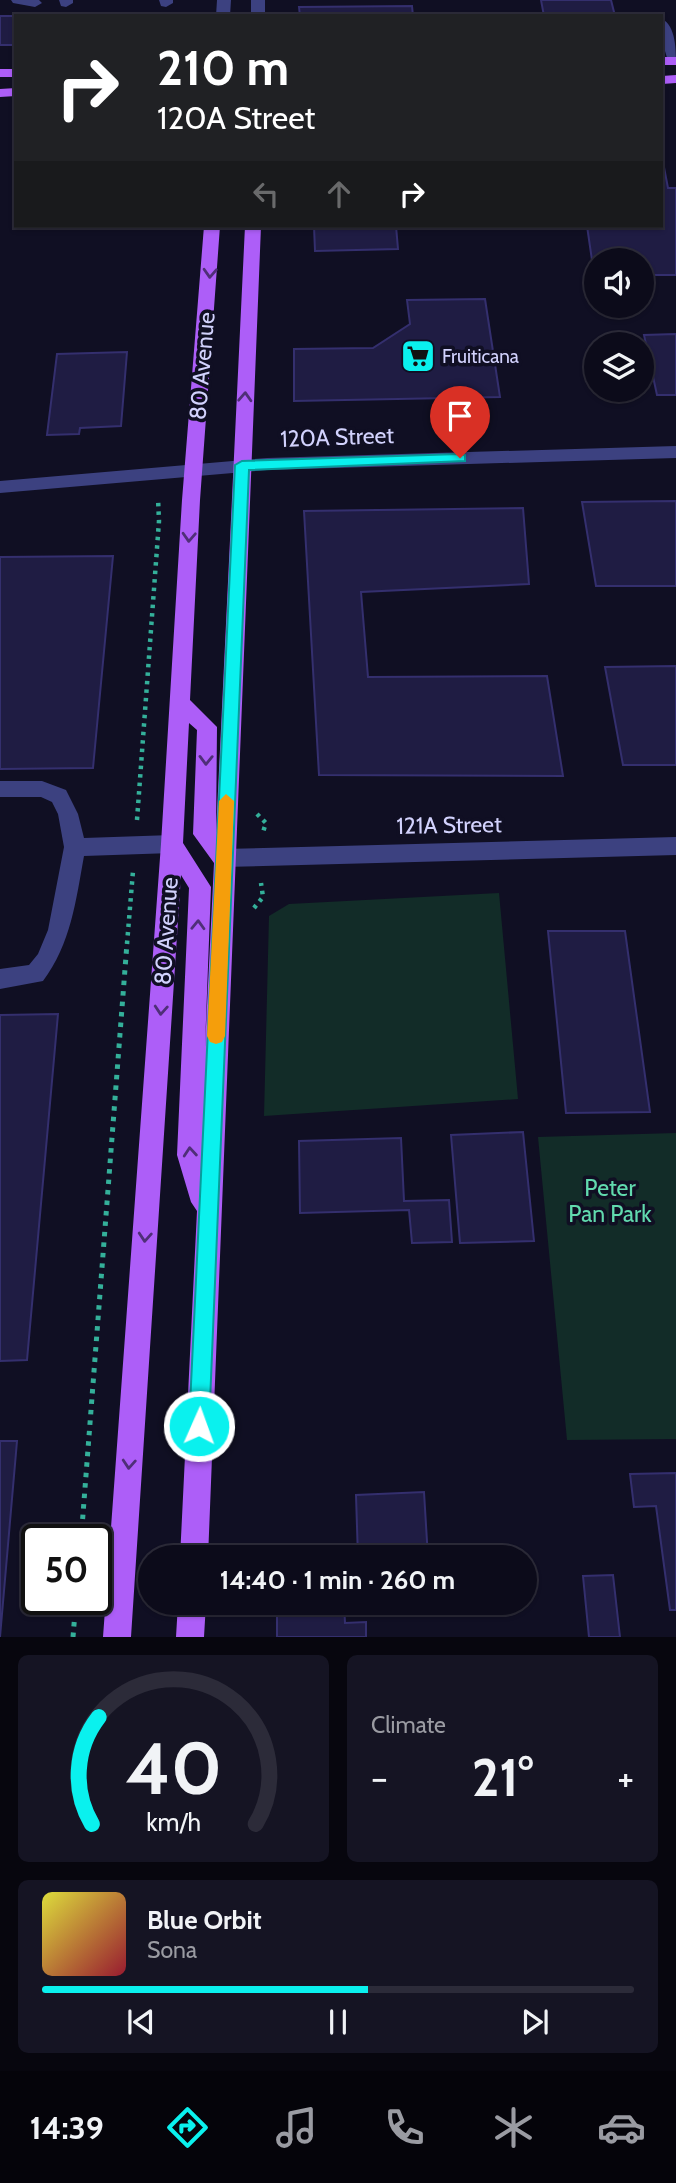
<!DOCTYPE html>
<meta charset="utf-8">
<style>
:root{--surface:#0c0b1a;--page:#151423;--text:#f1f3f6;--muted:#9a9ba2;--line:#2c2b39;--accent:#0af1ee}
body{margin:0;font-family:Cabin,sans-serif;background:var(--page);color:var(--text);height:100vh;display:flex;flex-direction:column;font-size:26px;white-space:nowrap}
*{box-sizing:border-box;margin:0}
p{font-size:23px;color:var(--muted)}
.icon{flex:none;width:38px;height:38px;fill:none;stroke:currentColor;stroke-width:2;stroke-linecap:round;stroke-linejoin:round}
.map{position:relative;height:1637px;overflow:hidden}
.panel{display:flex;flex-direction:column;gap:18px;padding:18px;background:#07060e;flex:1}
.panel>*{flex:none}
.guide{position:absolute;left:14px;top:14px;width:649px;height:214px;border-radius:0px;box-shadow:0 2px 5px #0004,0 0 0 2px var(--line);background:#202124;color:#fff;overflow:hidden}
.fabs{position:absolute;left:584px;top:248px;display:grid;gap:14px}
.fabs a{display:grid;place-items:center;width:70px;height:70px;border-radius:50%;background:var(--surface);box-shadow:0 2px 5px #0004,0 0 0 2px var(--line);font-size:35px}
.speed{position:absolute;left:21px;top:1524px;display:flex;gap:14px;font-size:35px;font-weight:700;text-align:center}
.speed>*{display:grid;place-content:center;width:91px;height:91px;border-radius:50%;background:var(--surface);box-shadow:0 2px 5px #0004,0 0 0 2px var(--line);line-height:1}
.speed .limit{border:4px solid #111;border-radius:10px;background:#fff;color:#111}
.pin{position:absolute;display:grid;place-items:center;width:60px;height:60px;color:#fff;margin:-72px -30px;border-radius:50% 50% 50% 0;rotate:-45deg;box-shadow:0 0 7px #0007}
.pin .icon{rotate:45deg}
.me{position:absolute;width:77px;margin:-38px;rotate:2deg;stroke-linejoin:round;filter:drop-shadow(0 0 5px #0008)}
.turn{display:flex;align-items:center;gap:24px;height:147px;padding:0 28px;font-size:32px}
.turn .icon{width:91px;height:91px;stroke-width:2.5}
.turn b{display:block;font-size:49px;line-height:60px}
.lanes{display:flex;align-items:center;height:66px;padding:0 28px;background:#0003;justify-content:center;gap:35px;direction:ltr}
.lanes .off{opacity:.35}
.big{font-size:52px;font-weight:800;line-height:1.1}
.panel .card{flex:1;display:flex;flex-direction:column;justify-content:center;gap:10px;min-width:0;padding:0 24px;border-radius:10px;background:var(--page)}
.panel .dial{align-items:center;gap:0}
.dial svg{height:182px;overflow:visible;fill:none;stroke:var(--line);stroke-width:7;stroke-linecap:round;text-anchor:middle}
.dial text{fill:var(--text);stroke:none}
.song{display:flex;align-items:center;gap:21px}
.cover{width:84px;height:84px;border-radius:10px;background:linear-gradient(135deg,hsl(60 70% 55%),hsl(350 70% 35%))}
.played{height:7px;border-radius:4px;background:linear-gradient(90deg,var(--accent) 55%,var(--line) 55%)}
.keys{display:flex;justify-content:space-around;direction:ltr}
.heat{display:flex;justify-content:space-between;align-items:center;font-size:38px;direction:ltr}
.panel .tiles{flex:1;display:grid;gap:18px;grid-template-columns:1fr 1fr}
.card:last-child{grid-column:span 2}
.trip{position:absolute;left:138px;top:1545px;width:399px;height:70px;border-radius:35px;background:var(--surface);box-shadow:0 2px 5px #0004,0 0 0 2px var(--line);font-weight:800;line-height:70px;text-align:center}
.dock{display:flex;height:112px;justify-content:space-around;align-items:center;background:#05040a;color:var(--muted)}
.dock .icon{width:49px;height:49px}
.dock .selected{color:var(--accent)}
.dock b{font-size:32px;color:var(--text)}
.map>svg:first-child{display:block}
.green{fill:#122c28}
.building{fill:#1f1c43;stroke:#342f6e;stroke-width:2}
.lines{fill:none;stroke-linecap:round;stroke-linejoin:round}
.path-far1{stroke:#34b09a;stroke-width:4.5;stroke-dasharray:3.5 5;stroke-linecap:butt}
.path{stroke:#34b09a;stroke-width:5;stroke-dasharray:4.5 6;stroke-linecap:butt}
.minor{fill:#3c4180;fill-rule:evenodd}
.major{fill:#ad5ef8;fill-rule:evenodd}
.oneway{stroke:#4f2f78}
.route{fill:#0af1ee;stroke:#069d9b;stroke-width:2}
.slow{fill:#f59e0b}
.labels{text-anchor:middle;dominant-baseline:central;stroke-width:7;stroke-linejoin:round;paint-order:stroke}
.far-poi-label{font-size:19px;fill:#d2d2fd;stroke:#100f23;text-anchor:start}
.street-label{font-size:23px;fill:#d2d2fd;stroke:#100f23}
.park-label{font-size:23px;fill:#61daae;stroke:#100f23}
</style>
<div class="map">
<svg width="676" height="1637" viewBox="0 0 676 1637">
<rect width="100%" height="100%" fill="#100f23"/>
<path class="green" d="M 499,893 L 518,1099 L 264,1116 L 269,916 L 289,904 Z
M 676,1133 L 676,1439 L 567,1440 L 538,1137 Z"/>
<path class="building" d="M 541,0 L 611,0 L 615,16 L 544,16 Z
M 412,6 L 413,16 L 300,16 L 299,7 Z
M 0,16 L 16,16 L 16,45 L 0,45 Z
M 662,157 L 668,188 L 676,188 L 676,275 L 642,275 L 642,261 L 597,261 L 597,269 L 593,267 L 587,226 L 662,226 Z
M 314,226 L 396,226 L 398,249 L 315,251 Z
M 485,299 L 500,397 L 294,401 L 294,349 L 373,348 L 410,324 L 407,300 Z
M 676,334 L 676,395 L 657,395 L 644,335 Z
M 127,352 L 121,426 L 80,428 L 79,434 L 47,435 L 57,354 Z
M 676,501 L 676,586 L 596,586 L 582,502 Z
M 523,508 L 529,584 L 361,592 L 368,677 L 547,676 L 563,776 L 319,775 L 304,511 Z
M 113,556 L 93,768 L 0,769 L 0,557 Z
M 676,666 L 676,765 L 623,765 L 605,667 Z
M 548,931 L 625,931 L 650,1112 L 566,1113 Z
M 58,1014 L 27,1360 L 0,1361 L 0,1015 Z
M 523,1132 L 534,1241 L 460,1243 L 451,1135 Z
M 401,1138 L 404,1201 L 449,1200 L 452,1242 L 412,1243 L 409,1210 L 300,1213 L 299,1141 Z
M 0,1441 L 17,1441 L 0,1637 Z
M 676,1473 L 676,1610 L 670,1610 L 656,1506 L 634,1507 L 630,1474 Z
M 424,1492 L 428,1558 L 358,1558 L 356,1495 Z
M 613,1575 L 620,1637 L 589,1637 L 583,1576 Z
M 277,1603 L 344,1603 L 345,1623 L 366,1622 L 366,1637 L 277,1637 Z"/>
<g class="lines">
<path class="path-far1" d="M 257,814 L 266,823 L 263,832
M 137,820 L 159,521 L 158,498
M 254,908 L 263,897 L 261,883
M 127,944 L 133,871"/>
<path class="path" d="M 81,1540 L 127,943
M 73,1637 L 76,1600"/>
<path class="minor" d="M 11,0 L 39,0 L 42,3 L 35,7 L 13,3 Z
M 59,0 L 73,0 L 73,3 L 66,7 L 61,6 Z
M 159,0 L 173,0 L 173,3 L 166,7 L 161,6 Z
M 217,0 L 231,0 L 230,16 L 216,16 Z
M 251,0 L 265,0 L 265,16 L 251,16 Z
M 662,19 C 676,26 676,50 676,65 L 668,61 L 662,41 Z
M 676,446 L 676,458 L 267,470 L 0,493 L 0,481 L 267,458 Z
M 0,781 L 42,781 L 66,790 L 78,814 L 84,838 L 172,835 L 180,838 L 183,844 L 180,850 L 172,853 L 84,856 C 76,900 71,944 43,981 L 0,989 L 0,969 L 29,965 L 38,954 L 48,930 L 64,847 L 58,814 L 52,802 L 41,797 L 0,797 Z
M 676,837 L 676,855 L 223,867 L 215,864 L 212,858 L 215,852 L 223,849 Z"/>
<path class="major" d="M 662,57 L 676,57 L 676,65 L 662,65 Z
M 0,69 L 16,69 L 16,77 L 0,77 Z
M 676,75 L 676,83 L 662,84 L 662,76 Z
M 16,88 L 16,96 L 0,97 L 0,89 Z
M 204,226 L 220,226 L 200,500 L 190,700 L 217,727 L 216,833 L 245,226 L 261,226 L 208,1558 L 180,1558 L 197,1211 L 191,1202 L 177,1155 L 189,888 L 181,875 L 131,1637 L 103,1637 L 161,844 L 182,500 ZM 189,723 L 197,730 L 193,834 L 214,863 L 205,1047 L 211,887 L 183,843 Z
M 178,1603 L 206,1603 L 204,1637 L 176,1637 Z"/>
</g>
<defs><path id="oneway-chevron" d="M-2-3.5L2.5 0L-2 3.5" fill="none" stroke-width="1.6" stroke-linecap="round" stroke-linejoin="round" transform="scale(1.75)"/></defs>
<g class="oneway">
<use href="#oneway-chevron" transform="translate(210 273) rotate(93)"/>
<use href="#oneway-chevron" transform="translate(245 397) rotate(-87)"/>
<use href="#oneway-chevron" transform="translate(189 537) rotate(93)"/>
<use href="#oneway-chevron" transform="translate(206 760) rotate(91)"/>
<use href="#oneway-chevron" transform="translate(198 925) rotate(-88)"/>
<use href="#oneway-chevron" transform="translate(161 1010) rotate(94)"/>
<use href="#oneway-chevron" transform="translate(190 1152) rotate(-95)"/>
<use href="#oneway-chevron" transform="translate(145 1237) rotate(94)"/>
<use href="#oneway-chevron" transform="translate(129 1464) rotate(94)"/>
</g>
<path class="route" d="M 460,454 L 465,455 L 465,461 L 249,470 L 209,1426 L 206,1433 L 199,1436 L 192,1433 L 189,1426 L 235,465 L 242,461 Z"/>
<path class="slow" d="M 226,794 L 234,801 L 225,1036 L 222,1042 L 216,1044 L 210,1042 L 207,1036 L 219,801 Z"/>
<defs>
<g id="supermarket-square" transform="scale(1.75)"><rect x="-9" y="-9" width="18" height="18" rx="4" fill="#0af1ee" stroke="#100f23"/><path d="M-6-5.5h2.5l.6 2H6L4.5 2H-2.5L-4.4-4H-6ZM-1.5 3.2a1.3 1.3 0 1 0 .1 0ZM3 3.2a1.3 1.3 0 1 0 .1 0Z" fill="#111"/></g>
</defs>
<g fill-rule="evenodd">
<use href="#supermarket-square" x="418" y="356"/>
</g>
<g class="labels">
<g class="far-poi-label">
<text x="442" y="356">Fruiticana</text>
</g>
<g class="street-label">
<text transform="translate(202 366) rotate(-85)">80 Avenue</text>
<text transform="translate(337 437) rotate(-2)">120A Street</text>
<text transform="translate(449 825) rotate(-1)">121A Street</text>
<text transform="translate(166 931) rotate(-86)">80 Avenue</text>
</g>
<g class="park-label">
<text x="610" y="1188">Peter<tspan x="610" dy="26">Pan Park</tspan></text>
</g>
</g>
</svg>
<div class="fabs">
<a><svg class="icon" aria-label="sound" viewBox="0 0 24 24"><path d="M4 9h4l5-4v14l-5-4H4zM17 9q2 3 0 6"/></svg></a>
<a><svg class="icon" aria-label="layers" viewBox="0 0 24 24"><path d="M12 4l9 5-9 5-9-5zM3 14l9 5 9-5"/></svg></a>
</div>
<div class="speed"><div class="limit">50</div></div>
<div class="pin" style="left:460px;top:458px;background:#d93025"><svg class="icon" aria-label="arrive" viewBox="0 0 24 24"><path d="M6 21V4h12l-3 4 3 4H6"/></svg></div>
<svg class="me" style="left:199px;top:1426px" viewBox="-20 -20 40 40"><circle r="17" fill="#0af1ee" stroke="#fff" stroke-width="3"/><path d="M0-11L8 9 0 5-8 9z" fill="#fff"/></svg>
<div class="trip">14:40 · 1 min · 260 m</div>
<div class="guide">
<div class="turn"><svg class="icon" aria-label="right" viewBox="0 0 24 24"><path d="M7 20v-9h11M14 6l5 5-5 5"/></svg><div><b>210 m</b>120A Street</div></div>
<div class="lanes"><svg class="icon off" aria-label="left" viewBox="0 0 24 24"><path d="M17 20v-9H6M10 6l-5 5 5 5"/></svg><svg class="icon off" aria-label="ahead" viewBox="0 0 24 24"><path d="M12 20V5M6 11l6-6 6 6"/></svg><svg class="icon" aria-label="right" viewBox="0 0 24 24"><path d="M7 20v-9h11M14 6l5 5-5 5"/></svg></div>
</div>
</div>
<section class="panel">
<div class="tiles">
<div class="card dial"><svg viewBox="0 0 100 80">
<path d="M14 69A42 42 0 1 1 86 69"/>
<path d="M14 69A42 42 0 0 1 17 22" stroke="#0af1ee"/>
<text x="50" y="56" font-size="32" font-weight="700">40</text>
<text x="50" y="72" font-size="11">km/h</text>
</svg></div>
<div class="card"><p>Climate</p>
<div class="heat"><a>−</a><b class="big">21°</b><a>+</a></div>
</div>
<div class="card">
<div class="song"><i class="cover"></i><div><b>Blue Orbit</b><p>Sona</p></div></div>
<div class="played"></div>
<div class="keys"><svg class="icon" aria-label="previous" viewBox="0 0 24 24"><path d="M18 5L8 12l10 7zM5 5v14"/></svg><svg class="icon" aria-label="pause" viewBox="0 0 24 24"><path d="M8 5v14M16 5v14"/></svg><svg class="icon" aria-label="next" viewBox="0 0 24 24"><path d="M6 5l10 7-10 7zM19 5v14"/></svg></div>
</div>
</div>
</section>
<nav class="dock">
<b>14:39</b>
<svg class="icon selected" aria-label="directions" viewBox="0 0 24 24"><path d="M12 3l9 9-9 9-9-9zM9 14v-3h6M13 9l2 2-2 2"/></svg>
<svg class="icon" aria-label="music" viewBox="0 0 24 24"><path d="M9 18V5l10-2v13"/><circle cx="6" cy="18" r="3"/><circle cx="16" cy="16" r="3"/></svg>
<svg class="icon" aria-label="phone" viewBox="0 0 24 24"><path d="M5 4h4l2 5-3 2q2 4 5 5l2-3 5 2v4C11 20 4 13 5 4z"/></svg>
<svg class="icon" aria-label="climate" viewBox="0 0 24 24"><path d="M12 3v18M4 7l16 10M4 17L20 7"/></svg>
<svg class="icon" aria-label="car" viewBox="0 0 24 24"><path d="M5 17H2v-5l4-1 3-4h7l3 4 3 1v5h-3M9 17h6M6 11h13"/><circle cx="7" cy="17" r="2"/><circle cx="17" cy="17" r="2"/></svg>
</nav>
